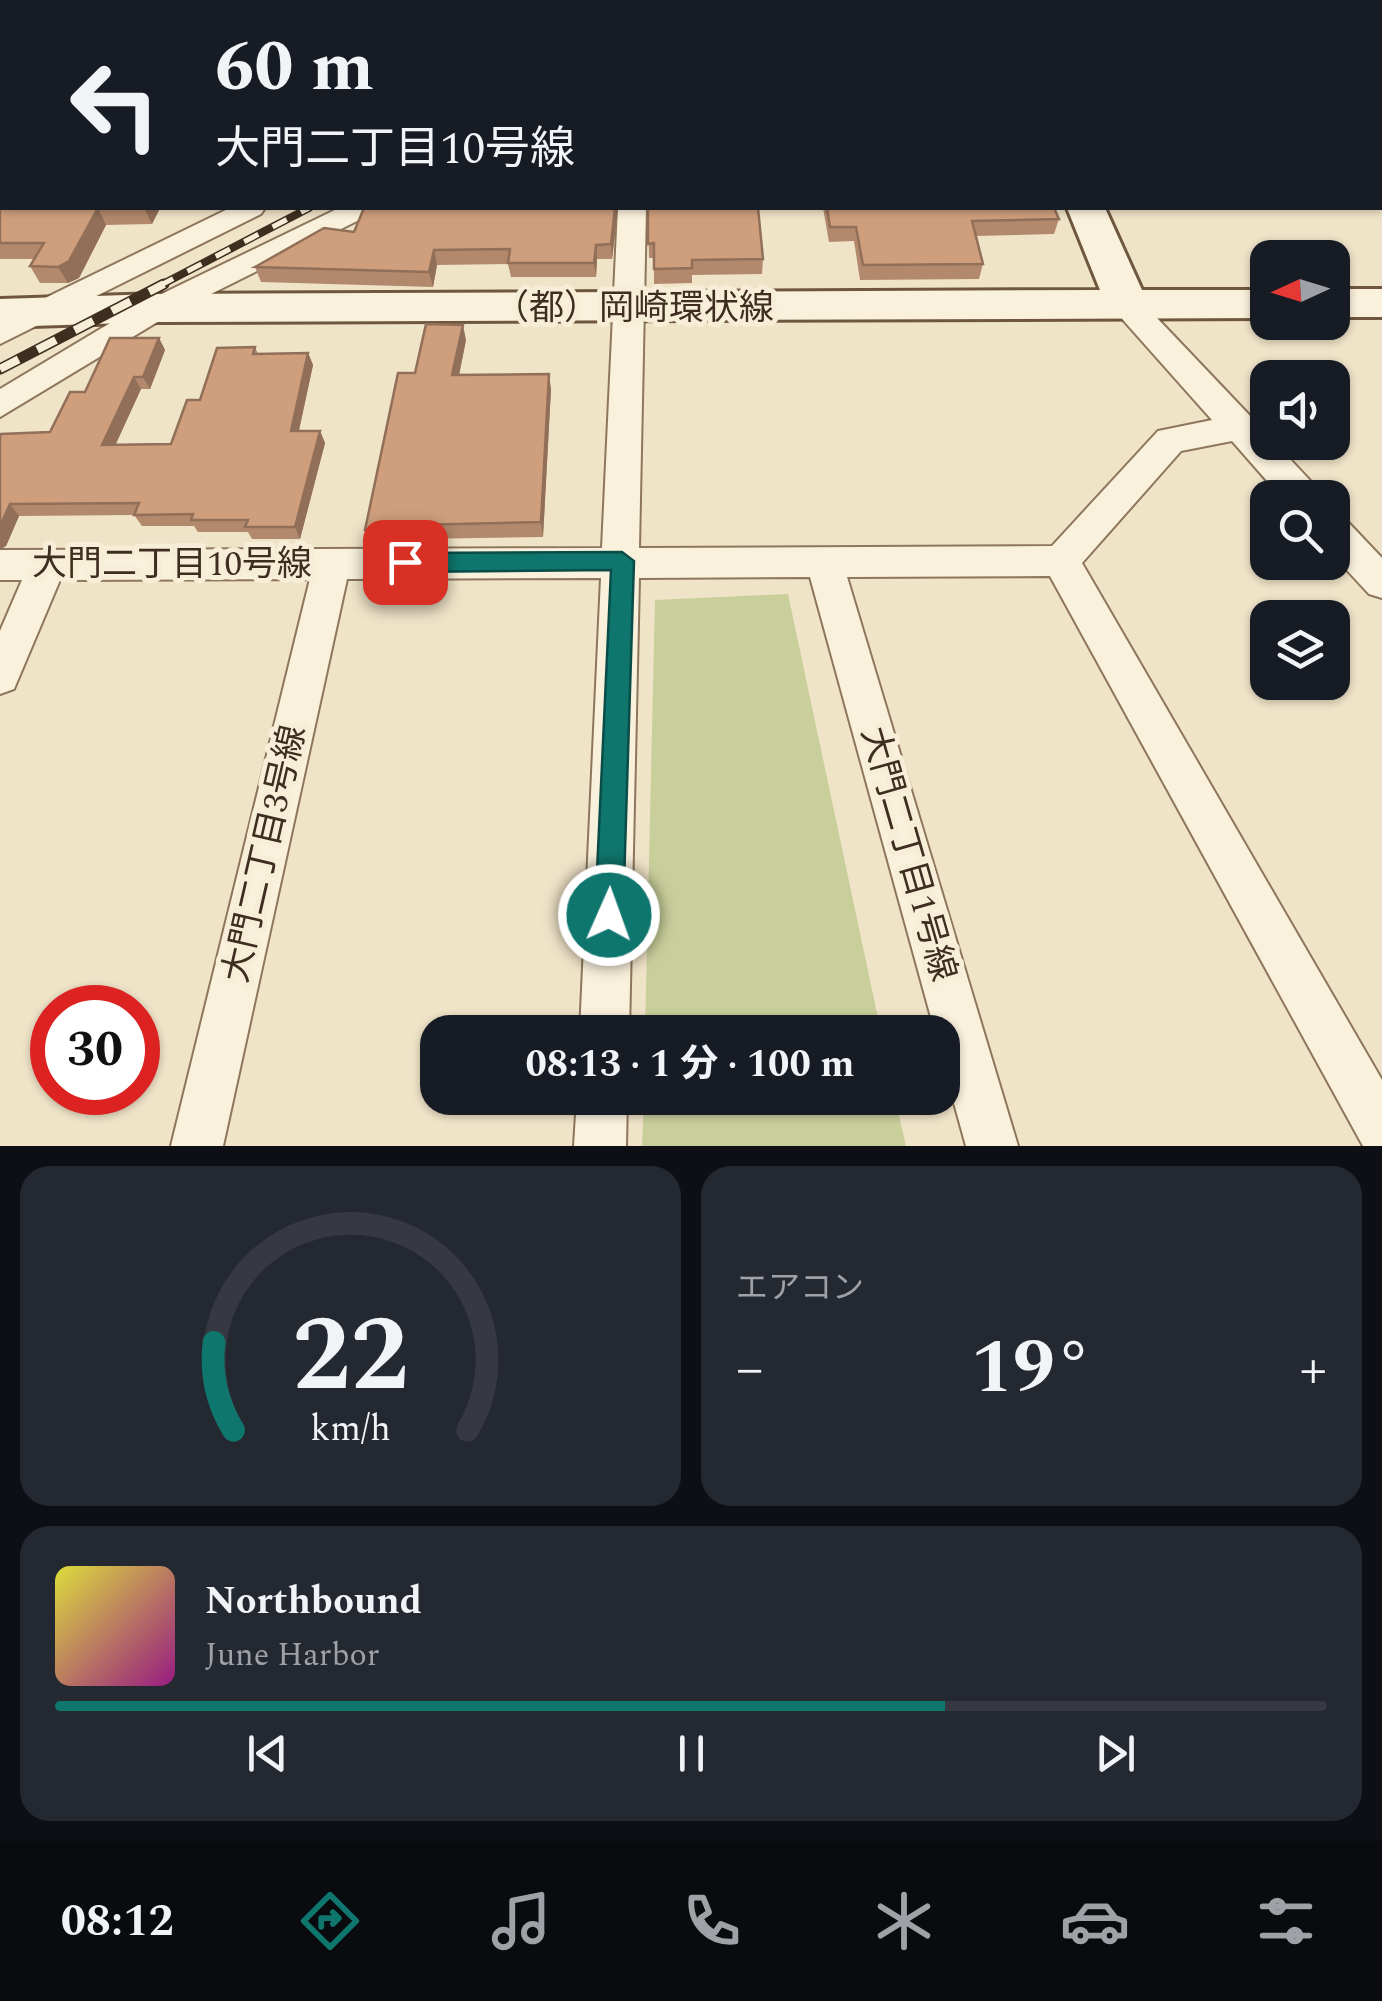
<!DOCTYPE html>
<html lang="ja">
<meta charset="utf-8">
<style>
:root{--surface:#171b24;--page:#242831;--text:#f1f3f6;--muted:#9ea1a6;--line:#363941;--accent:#0f766e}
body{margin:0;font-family:Spectral,"Noto Sans JP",serif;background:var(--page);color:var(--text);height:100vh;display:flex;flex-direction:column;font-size:38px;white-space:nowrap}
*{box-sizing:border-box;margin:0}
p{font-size:32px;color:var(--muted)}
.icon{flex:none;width:55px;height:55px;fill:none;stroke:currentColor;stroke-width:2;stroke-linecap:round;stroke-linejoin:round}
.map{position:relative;height:1146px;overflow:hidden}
.drawer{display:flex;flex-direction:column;gap:20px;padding:20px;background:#0d0f14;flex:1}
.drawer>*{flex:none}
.top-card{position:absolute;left:0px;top:0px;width:1382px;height:210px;box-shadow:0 2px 8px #0004;background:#171b24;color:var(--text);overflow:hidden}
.needle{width:65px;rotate:266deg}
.fabs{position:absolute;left:1250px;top:240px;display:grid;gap:20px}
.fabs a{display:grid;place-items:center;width:100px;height:100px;border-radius:20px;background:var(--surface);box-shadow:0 2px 8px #0004;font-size:50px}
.speed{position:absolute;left:30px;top:985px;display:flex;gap:20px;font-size:50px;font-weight:700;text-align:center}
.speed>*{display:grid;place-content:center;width:130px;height:130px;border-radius:50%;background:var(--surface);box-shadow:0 2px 8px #0004;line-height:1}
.speed .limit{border:15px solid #d22;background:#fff;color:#111}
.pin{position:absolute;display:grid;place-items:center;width:85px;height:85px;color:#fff;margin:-42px;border-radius:20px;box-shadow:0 5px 15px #0006}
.me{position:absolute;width:110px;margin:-55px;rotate:2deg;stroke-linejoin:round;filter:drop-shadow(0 0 8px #0008)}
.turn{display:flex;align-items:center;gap:35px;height:210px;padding:0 50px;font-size:45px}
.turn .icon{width:130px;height:130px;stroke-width:2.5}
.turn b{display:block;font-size:70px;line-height:85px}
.big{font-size:75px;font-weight:700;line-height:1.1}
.drawer .widget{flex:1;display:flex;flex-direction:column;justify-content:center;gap:15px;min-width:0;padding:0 35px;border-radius:30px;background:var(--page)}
.drawer .dial{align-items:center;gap:0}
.dial svg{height:260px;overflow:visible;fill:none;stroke:var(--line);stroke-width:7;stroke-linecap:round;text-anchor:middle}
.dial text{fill:var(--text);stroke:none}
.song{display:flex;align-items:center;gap:30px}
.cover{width:120px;height:120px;border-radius:15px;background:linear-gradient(135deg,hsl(60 70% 55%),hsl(310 70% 35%))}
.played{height:10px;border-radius:5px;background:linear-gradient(90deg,var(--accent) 70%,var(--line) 70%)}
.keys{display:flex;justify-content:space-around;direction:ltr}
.heat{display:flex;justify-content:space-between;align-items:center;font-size:55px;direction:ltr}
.drawer .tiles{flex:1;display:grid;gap:20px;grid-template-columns:1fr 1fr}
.widget:last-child{grid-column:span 2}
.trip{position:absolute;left:420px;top:1015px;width:540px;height:100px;border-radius:30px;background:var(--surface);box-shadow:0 2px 8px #0004;font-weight:700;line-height:100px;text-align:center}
.dock{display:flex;height:160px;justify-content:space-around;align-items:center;background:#090b0e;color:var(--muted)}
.dock .icon{width:70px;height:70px}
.dock .active{color:var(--accent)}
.dock b{font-size:45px;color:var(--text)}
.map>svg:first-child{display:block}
.green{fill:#c9cf9b}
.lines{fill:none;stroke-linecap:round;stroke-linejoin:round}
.street-casing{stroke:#8d765c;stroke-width:4}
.secondary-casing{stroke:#6f573f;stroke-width:6}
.street{fill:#faf1dc;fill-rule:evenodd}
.secondary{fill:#faf1dc;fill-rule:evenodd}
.rail-far1-casing{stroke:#3d2e20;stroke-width:8}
.rail-casing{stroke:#3d2e20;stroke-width:11}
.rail-far1{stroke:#f7eed8;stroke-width:5;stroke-dasharray:16;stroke-linecap:butt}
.rail{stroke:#f7eed8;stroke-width:8;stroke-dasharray:21;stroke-linecap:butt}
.wall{fill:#b2896c}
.shaded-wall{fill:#916f58}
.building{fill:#cf9f7d;stroke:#916f58;stroke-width:2.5}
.route{fill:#0f766e;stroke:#0a4d48;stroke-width:2.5}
.labels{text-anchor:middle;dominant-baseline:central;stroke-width:10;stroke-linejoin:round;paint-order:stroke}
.street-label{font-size:35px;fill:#3d2e20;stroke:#f7eed8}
</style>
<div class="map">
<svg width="1382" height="1146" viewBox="0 0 1382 1146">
<rect width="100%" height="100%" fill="#f0e4c8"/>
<path class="green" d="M 788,594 L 881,1032 L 645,1032 L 655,600 Z
M 644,1098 L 895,1098 L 906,1146 L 642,1146 Z"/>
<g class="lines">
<g class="street-casing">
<path id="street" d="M 574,0 L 598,0 L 598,2 L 575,2 Z
M 1216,0 L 1240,0 L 1241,2 L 1218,2 Z
M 0,7 L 2,7 L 2,21 L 0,21 Z
M 0,124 L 2,124 L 2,140 L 0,140 Z
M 1380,125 L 1382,125 L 1382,141 L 1380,141 Z
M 230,208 L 265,208 L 261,214 L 0,344 L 0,320 Z
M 339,208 L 375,208 L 371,214 L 169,315 L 0,417 L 0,389 L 147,301 Z
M 618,208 L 646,208 L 639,548 L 1052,546 L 1158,431 L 1212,420 L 1116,312 L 1112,305 L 1116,298 L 1138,298 L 1252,418 L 1268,436 L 1268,442 L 1274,442 L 1317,488 L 1322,498 L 1282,498 L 1232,441 L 1181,451 L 1082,563 L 1382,1080 L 1382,1146 L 1363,1146 L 1050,576 L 847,577 L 1018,1146 L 966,1146 L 942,1060 L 942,1032 L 935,1032 L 810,577 L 639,578 L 629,1032 L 580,1032 L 601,578 L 347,579 L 223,1146 L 171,1146 L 310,579 L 60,580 L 14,689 L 0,694 L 0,631 L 22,580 L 0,580 L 0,550 L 602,548 Z
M 1332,515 L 1345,519 L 1382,558 L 1382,598 L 1369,594 L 1332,554 Z
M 577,1098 L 627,1098 L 626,1146 L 574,1146 Z"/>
</g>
<g class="secondary-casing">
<path id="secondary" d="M 984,0 L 1016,0 L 1017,2 L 985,2 Z
M 1067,208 L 1105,208 L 1142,290 L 1268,290 L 1268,318 L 158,322 L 0,327 L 0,299 L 158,294 L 1100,290 Z
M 1332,289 L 1382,289 L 1382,317 L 1332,317 Z"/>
</g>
<use href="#street" class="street"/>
<use href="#secondary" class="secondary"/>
<g class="rail-far1-casing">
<path id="rail-far1" d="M 751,2 L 757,0
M 159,286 L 309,208"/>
</g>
<g class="rail-casing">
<path id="rail" d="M 0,369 L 164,284"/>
</g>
<use href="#rail-far1" class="rail-far1"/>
<use href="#rail" class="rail"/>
</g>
<path class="wall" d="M 958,0 L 983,0 L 982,2 L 959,2 Z
M 1277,0 L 1382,0 L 1382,123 L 1380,123 L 1380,2 L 1278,2 Z
M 0,148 L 160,208 L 152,224 L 106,225 L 79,278 L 68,283 L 40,283 L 30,266 L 35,259 L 0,259 Z
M 618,208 L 612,259 L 597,259 L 596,277 L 511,277 L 508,264 L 437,265 L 433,287 L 261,282 L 255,267 L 354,232 Z
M 648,208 L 1054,208 L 1059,219 L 1054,234 L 976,236 L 983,264 L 979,279 L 860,280 L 854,241 L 829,242 L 823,208 L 758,209 L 763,259 L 762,274 L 692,275 L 692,283 L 654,284 L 654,258 L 649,258 Z
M 159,338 L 165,350 L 150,389 L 141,389 L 115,445 L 171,444 L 200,400 L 255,347 L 258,354 L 308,353 L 313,365 L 299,431 L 320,431 L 325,443 L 300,539 L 252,539 L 248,532 L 198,532 L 194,526 L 142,526 L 134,515 L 19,516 L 6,546 L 0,434 L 50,432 L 85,392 Z
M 466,340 L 459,375 L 551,389 L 543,537 L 420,539 L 419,544 L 370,545 L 365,530 L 415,373 Z"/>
<path class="shaded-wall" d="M 98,208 L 106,225 L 79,278 L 68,283 L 58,267 Z
M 144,208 L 160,208 L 152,224 Z
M 615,208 L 618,208 L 612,259 L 611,244 Z
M 596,245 L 597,259 L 596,277 L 594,263 Z
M 434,250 L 437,265 L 433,287 L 429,272 Z
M 463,325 L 466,340 L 456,390 L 452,375 Z
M 159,338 L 165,350 L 150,389 L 143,377 Z
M 308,353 L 313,365 L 296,443 L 291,431 Z
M 549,374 L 551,389 L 543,537 L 541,522 Z
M 134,377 L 141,389 L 110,457 L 102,445 Z
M 320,431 L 325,443 L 300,539 L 295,527 Z
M 10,504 L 19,516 L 6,546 L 0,550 L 0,526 Z"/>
<path class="building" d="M 427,0 L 520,0 L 520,2 L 426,2 Z
M 828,0 L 954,0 L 954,2 L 822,2 Z
M 1033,0 L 1189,0 L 1189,2 L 1035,2 Z
M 1292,0 L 1382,0 L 1382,106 L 1380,106 L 1380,2 L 1293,2 Z
M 0,20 L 2,20 L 2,87 L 0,87 Z
M 0,148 L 2,148 L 2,208 L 145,208 L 98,208 L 69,261 L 58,267 L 30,266 L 44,243 L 0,243 Z
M 364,208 L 615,208 L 611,244 L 596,245 L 594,263 L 508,263 L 510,249 L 434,250 L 429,272 L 255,267 L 324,228 L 354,232 Z
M 648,208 L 758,208 L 763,259 L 692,260 L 692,268 L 654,269 L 654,243 L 648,244 Z
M 827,208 L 1054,208 L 1059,219 L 972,221 L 983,264 L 863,265 L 856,227 L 830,227 Z
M 426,324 L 463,325 L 452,375 L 549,374 L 541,522 L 415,525 L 415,529 L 365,530 L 398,373 L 415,373 Z
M 110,338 L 159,338 L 143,377 L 134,377 L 102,445 L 171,444 L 187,400 L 200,400 L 217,348 L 255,347 L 253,354 L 308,353 L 291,431 L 320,431 L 295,527 L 245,527 L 248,520 L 191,520 L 193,514 L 134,515 L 139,503 L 10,504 L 0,526 L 0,434 L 50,432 L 70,392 L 85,392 Z"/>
<path class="route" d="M 622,552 L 634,561 L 623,915 L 619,925 L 609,929 L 599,925 L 595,915 L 611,570 L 405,572 L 393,562 L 405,553 Z"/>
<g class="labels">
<g class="street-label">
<text x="634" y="308">（都）岡崎環状線</text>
<text x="172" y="564">大門二丁目10号線</text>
<text transform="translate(265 854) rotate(-77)">大門二丁目3号線</text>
<text transform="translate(908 854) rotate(74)">大門二丁目1号線</text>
</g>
</g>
</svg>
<div class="fabs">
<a><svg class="needle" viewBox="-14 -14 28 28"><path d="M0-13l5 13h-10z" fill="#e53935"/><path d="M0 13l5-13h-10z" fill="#9ea1a6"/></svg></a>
<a><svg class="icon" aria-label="sound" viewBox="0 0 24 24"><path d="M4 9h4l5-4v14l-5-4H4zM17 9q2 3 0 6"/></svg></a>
<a><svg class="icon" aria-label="search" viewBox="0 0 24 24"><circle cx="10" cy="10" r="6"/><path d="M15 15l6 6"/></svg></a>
<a><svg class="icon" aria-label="layers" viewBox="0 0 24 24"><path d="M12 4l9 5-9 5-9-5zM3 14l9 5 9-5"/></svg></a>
</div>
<div class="speed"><div class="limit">30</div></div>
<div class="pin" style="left:405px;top:562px;background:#d93025"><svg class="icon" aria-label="arrive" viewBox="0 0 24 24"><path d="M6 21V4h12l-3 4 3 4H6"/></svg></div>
<svg class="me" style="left:609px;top:915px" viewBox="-20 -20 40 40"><circle r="17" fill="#0f766e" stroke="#fff" stroke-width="3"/><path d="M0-11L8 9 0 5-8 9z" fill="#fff"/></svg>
<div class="trip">08:13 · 1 分 · 100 m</div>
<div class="top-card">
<div class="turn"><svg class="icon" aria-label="left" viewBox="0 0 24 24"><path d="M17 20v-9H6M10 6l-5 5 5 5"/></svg><div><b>60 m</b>大門二丁目10号線</div></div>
</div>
</div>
<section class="drawer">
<div class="tiles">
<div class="widget dial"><svg viewBox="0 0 100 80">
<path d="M14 69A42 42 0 1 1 86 69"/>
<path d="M14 69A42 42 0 0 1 8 42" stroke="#0f766e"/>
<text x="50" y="56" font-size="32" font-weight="700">22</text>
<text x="50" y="72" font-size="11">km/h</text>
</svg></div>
<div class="widget"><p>エアコン</p>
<div class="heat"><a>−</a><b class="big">19°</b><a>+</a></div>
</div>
<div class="widget">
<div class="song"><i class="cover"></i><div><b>Northbound</b><p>June Harbor</p></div></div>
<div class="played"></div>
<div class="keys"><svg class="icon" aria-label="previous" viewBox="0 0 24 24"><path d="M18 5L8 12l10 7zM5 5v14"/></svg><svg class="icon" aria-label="pause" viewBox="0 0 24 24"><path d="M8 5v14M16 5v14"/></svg><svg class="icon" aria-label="next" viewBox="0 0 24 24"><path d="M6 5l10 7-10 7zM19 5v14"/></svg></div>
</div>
</div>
</section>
<nav class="dock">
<b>08:12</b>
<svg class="icon active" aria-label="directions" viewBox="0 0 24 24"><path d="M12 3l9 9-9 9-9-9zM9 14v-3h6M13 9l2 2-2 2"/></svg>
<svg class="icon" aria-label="music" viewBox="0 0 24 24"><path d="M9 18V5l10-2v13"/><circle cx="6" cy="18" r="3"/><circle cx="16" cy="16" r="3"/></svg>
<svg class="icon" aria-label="phone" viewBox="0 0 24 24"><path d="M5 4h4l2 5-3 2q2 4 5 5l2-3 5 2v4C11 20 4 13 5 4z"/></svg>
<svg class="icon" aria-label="climate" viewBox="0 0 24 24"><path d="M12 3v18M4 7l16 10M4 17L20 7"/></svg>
<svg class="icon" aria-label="car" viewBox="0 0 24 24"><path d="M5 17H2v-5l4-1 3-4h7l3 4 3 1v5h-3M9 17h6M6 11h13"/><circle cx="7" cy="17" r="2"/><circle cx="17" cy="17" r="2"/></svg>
<svg class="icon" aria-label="filters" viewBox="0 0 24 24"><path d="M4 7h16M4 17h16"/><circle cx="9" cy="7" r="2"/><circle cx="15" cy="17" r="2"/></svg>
</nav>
